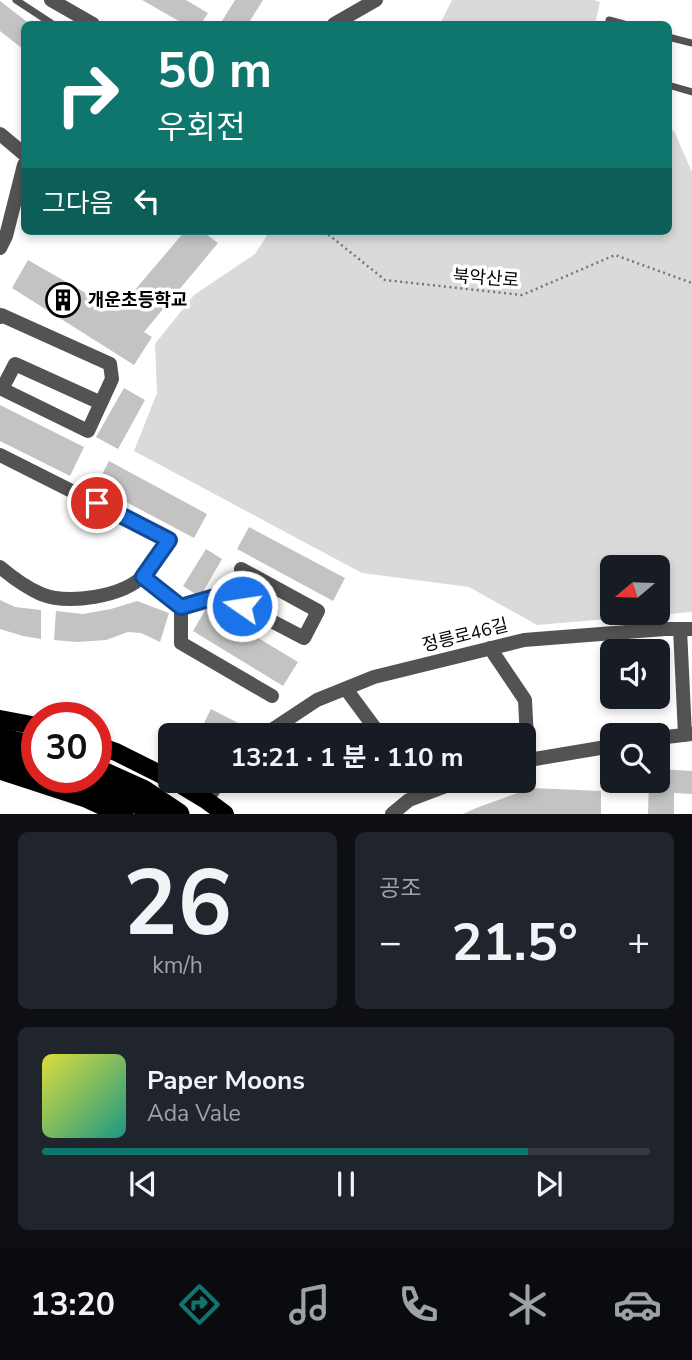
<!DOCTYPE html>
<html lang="ko">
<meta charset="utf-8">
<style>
:root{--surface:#171b24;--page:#20242c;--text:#f1f3f6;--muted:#9ea1a6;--line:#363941;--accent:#0f766e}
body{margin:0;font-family:"Nunito Sans","Noto Sans KR",sans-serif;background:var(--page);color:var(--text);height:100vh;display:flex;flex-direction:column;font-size:26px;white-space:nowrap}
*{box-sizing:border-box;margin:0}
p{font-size:23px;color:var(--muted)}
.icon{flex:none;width:38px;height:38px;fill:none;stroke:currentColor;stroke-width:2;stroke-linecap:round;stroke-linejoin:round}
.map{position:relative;height:814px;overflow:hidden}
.details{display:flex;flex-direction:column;gap:18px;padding:18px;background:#0d0f14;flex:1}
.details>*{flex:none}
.banner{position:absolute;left:21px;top:21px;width:651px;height:214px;border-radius:10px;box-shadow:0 4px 10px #0003;background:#0f766e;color:#fff;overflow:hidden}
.needle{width:46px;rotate:251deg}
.tools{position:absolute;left:600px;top:555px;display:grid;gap:14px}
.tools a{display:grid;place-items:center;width:70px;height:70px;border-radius:10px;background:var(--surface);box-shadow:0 4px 10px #0003;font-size:35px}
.speed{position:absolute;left:21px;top:702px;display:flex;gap:14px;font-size:35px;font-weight:700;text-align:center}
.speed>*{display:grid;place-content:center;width:91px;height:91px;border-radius:50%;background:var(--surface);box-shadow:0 4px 10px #0003;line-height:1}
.speed .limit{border:10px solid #d22;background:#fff;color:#111}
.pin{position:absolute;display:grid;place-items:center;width:60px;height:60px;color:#fff;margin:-30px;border:4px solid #fff;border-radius:50%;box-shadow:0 2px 7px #0007}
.me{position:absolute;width:77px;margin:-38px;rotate:283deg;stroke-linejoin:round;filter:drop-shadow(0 0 5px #0008)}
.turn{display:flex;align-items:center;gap:24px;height:147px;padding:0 21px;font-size:32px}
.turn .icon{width:91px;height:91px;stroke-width:2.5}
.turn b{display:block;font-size:49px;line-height:60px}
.then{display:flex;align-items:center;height:66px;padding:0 21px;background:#0003;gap:14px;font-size:26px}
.big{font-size:52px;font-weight:700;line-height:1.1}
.details .card{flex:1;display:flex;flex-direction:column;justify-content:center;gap:10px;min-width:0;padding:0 24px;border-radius:10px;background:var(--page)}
.details .dial{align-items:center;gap:0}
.dial b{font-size:91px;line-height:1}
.song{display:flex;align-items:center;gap:21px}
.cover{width:84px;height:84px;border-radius:10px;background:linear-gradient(135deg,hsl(60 70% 55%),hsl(170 70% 35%))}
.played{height:7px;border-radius:4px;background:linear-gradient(90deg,var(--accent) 80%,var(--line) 80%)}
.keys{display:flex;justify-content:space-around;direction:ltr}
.heat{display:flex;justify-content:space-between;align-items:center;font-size:38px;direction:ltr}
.details .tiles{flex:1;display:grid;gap:18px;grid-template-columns:1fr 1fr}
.card:last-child{grid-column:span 2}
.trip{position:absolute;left:158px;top:723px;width:378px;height:70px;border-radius:10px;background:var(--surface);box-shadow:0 4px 10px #0003;font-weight:700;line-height:70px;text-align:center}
.tabs{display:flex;height:112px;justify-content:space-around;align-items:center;background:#090b0e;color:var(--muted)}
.tabs .icon{width:49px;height:49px}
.tabs .selected{color:var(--accent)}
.tabs b{font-size:32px;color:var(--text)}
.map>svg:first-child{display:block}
.green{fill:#dadada;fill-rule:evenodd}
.building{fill:#c3c3c3}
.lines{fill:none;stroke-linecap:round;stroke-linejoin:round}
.path{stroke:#757575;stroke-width:2.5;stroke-dasharray:2 3.5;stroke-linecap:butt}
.lane{stroke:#535353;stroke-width:7}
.street{stroke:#535353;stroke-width:14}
.primary{stroke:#000;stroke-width:18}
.highway{stroke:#000;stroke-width:21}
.route-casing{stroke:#114b97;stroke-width:18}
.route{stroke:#1a73e8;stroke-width:12}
.labels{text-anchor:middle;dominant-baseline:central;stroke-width:7;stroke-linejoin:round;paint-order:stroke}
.street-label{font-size:18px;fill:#000;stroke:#fff}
.poi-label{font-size:18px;font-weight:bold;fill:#000;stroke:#fff;text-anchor:start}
</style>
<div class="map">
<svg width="692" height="814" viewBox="0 0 692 814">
<rect width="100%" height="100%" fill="#fff"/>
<path class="green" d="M 452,0 L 594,0 L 600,2 L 595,24 L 440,24 Z
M 669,129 L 674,131 L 692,172 L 692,612 L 537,625 L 469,587 L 362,573 L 134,451 L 157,393 L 155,344 L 194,295 L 255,254 L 270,231 L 668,231 ZM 612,567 L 658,567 L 658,612 L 612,612 Z"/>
<path class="building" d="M 142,0 L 186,0 L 208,13 L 201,24 L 184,24 Z
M 235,0 L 263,0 L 248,24 L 229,24 L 222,21 Z
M 0,1 L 30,24 L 24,24 L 24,50 L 0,31 Z
M 185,231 L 202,231 L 218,243 L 144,332 L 152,337 L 134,365 L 12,288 L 28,260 L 117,311 Z
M 124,388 L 145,400 L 118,449 L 96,437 Z
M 0,405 L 84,447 L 70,476 L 0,441 Z
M 109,461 L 207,514 L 194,538 L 96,486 Z
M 249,527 L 345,578 L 333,601 L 237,549 Z
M 206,549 L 222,559 L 200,597 L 183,586 Z
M 0,600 L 15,607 L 41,610 L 41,639 L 23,636 L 0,629 Z
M 137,601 L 169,613 L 160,642 L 141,633 L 128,632 L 106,640 L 77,642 L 54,640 L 56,611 L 83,614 L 111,609 Z
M 207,607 L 298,662 L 283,686 L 193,631 Z
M 211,709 L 248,728 L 244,735 L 198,735 Z
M 658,769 L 692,771 L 692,794 L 674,793 L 674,814 L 648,814 L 649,780 L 658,780 Z
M 532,788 L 601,791 L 601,814 L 463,814 L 476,808 Z"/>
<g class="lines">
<path class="path" d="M 324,231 L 385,280 L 522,295 L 615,255 L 692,283"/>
<path class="lane" d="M 16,0 L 51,23
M 609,20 L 624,24
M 668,37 L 692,43
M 668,85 L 692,92"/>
<path class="street" d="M 51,0 L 93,24
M 334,24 L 376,0
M 0,134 L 24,154
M 0,248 L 6,236 L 24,165
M 0,317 L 1,315 L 110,364 L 112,379 L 88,431 L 2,389 L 15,364 L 101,403
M 0,455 L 169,540 C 161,552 154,565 144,575 C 123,597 68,605 41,594 C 25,587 13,578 0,567
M 143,577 L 181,607 L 181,643 L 272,696
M 181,607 L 222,595 L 304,638 L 318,611 L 241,569
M 680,629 L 685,735
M 490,648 L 525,700 L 528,760
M 346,689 L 380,735
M 264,735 L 317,700 L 374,677 L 524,640 L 665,629 L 692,629
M 658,738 L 692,734
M 523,761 L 612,746
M 413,780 L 423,794
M 206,800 L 221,780
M 392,814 L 409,800 L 462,780"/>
<path class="primary" d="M 0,719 L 37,726
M 96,745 L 116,752 L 170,779
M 0,755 L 37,766
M 74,777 C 102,785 127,797 151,814
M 173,780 L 206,800 L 225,814"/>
<path class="highway" d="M 0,738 L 37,747
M 0,769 L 86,797 L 123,814
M 96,769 L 143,790 L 179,814"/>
</g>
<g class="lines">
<g class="route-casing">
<path id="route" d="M 97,503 L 169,540 L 143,577 L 181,607 L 222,595 L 242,606"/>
</g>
<use href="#route" class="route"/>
</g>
<defs>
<g id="building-ring" transform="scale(1.75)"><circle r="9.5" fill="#fff" stroke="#000" stroke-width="1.5"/><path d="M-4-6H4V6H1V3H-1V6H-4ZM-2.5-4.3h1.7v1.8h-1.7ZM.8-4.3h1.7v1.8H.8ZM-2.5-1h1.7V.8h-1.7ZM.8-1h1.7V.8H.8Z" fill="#000"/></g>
</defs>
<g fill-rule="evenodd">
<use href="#building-ring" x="63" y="300"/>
</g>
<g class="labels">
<g class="street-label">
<text transform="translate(486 278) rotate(4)">북악산로</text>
<text transform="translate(465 635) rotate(-14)">정릉로46길</text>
</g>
<g class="poi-label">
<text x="88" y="300">개운초등학교</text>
</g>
</g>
</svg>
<div class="tools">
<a><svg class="needle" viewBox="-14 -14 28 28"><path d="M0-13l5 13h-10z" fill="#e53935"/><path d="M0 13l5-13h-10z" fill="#9ea1a6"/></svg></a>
<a><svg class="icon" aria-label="sound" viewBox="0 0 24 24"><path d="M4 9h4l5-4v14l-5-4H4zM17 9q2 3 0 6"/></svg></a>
<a><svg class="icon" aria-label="search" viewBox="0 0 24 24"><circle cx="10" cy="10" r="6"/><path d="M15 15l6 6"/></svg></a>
</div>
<div class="speed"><div class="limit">30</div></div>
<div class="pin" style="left:97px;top:503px;background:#d93025"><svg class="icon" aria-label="arrive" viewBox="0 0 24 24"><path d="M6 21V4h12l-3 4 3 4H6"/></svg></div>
<svg class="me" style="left:242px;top:606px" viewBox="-20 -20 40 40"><circle r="17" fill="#1a73e8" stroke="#fff" stroke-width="3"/><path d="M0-11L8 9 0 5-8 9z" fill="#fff"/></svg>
<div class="trip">13:21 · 1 분 · 110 m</div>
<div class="banner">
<div class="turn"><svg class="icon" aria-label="right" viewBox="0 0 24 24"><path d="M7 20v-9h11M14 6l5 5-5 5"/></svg><div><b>50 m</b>우회전</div></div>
<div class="then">그다음<svg class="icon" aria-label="left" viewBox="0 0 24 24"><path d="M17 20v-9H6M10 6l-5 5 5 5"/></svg></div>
</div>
</div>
<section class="details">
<div class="tiles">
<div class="card dial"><b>26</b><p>km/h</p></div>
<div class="card"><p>공조</p>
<div class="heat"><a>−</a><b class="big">21.5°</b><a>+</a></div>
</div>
<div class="card">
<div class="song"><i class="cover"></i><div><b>Paper Moons</b><p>Ada Vale</p></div></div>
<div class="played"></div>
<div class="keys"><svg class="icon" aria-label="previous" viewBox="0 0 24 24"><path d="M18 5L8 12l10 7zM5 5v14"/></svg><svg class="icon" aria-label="pause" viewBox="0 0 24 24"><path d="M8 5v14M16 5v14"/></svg><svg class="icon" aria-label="next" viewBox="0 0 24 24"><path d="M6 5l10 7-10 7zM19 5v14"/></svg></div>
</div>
</div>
</section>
<nav class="tabs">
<b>13:20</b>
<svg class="icon selected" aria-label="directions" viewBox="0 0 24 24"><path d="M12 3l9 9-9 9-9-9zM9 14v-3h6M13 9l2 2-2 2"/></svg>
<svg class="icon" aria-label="music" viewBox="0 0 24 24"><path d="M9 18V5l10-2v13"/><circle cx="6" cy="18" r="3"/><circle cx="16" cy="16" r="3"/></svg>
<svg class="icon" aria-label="phone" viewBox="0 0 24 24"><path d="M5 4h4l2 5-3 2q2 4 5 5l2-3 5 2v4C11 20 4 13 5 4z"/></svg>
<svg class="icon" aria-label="climate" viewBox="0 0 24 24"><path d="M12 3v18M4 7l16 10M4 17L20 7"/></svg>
<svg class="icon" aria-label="car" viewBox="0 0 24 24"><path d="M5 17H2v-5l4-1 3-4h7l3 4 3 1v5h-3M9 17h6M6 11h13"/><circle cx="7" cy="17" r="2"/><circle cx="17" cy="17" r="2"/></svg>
</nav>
